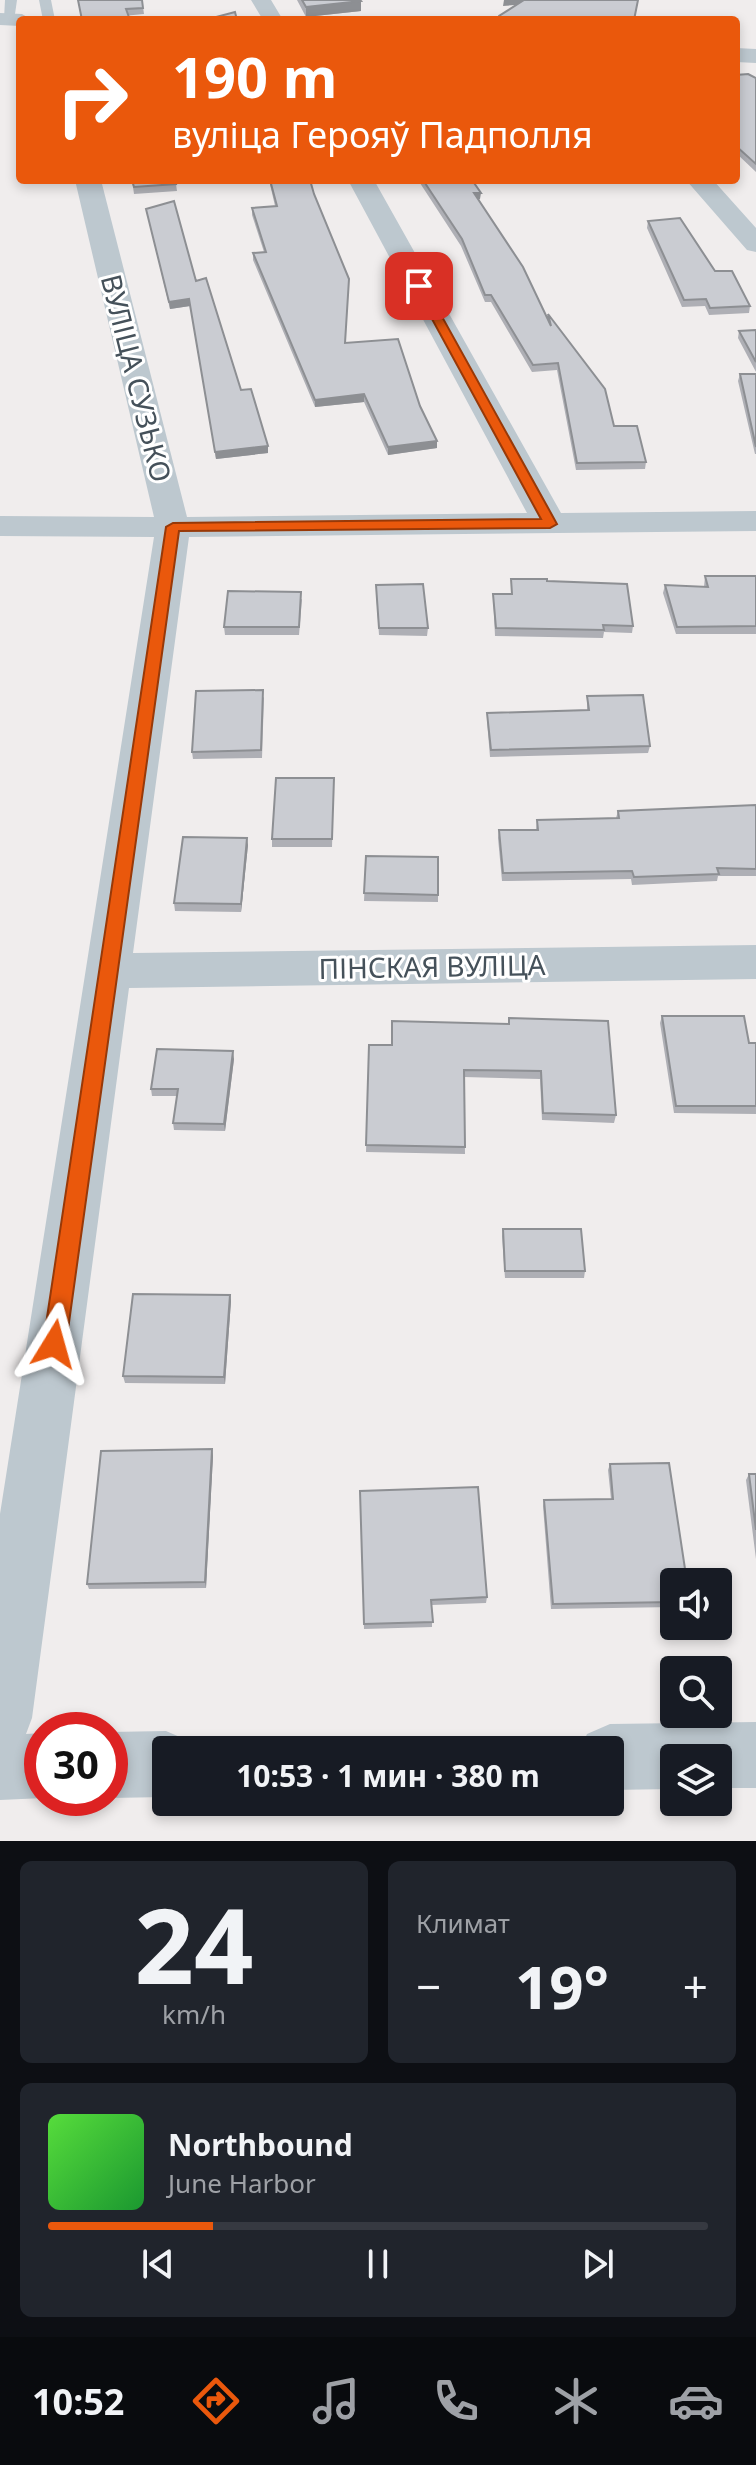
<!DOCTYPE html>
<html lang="ru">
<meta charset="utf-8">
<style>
:root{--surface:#171b24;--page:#20242c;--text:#f1f3f6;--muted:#9ea1a6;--line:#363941;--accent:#ea580c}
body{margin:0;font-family:"Noto Sans",sans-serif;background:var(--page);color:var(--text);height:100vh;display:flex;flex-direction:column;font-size:30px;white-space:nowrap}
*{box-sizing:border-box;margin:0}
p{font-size:26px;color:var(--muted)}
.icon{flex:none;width:44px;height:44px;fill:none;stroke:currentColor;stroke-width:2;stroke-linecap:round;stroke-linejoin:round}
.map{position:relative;height:1841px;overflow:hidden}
.side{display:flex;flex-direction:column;gap:20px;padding:20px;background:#0d0f14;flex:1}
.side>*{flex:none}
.hud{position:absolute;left:16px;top:16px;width:724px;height:168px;border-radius:8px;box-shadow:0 4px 12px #0003;background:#ea580c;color:#fff;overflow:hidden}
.fabs{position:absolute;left:660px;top:1568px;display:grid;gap:16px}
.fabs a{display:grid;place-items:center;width:72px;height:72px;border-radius:8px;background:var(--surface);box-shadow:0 4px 12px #0003;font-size:40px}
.speed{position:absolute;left:24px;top:1712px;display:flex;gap:16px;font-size:40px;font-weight:700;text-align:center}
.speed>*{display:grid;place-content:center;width:104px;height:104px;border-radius:50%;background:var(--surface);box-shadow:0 4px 12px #0003;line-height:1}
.speed .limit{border:12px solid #d22;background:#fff;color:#111}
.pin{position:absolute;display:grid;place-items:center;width:68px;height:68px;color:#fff;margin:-34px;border-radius:16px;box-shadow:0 4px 12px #0006}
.me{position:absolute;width:88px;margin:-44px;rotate:8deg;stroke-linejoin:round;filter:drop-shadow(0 0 6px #0008)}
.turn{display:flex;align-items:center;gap:28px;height:168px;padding:0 24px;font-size:36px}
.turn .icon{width:104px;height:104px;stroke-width:2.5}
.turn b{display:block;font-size:56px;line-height:68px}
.big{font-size:60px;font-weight:700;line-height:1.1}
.side .tile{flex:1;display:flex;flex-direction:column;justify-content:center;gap:12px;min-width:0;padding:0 28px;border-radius:12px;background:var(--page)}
.side .dial{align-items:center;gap:0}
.dial b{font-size:104px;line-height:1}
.song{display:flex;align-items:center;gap:24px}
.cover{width:96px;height:96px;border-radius:12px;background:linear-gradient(135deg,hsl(110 70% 55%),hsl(130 70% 35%))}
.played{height:8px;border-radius:4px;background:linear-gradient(90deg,var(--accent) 25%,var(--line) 25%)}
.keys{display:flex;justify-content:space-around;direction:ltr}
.heat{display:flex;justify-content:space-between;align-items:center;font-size:44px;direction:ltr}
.side .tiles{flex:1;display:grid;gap:20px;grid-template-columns:1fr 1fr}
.tile:last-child{grid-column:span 2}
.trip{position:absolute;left:152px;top:1736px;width:472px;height:80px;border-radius:8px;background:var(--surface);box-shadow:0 4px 12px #0003;font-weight:700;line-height:80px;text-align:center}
.dock{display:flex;height:128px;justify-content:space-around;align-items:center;background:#090b0e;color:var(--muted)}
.dock .icon{width:56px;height:56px}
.dock .on{color:var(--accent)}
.dock b{font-size:36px;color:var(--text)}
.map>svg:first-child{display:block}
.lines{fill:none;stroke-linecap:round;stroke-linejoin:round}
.lane{fill:#bdc8cf;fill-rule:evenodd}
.street{fill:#bdc8cf;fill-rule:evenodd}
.wall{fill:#aeafb5}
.shaded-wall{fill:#8d8f93}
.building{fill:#caccd2;stroke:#8d8f93;stroke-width:2}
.route{fill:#ea580c;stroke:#983908;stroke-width:2}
.labels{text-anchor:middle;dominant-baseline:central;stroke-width:6;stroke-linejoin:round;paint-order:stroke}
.street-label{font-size:28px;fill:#45515a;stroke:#fff}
</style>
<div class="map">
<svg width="756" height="1841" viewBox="0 0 756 1841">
<rect width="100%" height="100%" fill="#f0eded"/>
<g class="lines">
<path class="lane" d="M 5,0 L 17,0 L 14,21 L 4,19 Z
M 39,0 L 51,0 L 55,20 L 43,20 Z"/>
<path class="street" d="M 251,0 L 271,0 L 283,20 L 263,20 Z
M 0,13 L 22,14 L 32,20 L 20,20 L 20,26 L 0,25 Z
M 736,48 L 756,49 L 756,63 L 736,62 Z
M 75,180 L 101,180 L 187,517 L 527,513 L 348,180 L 374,180 L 561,513 L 756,511 L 756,531 L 189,537 L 133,953 L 756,945 L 756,979 L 129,988 L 32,1718 L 26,1734 L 42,1733 L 44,1798 L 0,1800 L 0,1514 L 154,537 L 0,536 L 0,516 L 154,517 Z
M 686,180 L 713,180 L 756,228 L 756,252 L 747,250 Z
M 756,1722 L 756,1788 L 718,1788 L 718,1758 L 674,1758 L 674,1789 L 610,1790 L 610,1750 L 580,1750 L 587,1734 L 610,1724 Z
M 166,1731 L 189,1741 L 193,1750 L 166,1750 L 166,1797 L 110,1798 L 110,1732 Z"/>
</g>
<path class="wall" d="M 142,0 L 144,14 L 81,20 Z
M 297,0 L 360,0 L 361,11 L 306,17 Z
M 736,75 L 756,78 L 756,172 L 736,153 Z
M 132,180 L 176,184 L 177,191 L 134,194 Z
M 269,180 L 310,180 L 346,343 L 420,406 L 437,448 L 388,455 L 364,402 L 315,407 L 253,260 L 253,253 L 264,252 L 252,215 L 252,208 L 275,206 Z
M 418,180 L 472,180 L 480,199 L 478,200 L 548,320 L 548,314 L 614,426 L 646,462 L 645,469 L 576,470 L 557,370 L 532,372 L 491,302 L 485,302 L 461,246 Z
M 146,209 L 196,281 L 241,390 L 268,446 L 268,453 L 216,459 L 190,306 L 170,309 Z
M 648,221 L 715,271 L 750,306 L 749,313 L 709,315 L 705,306 L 682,307 L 647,228 Z
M 756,330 L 756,372 L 738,338 L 739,331 Z
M 740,374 L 756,374 L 756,454 L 755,454 L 738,381 Z
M 705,576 L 756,576 L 756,634 L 676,634 L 663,593 L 665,585 L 704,587 Z
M 511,579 L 547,581 L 633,626 L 632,633 L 604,632 L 603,638 L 495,636 L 493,594 L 511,594 Z
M 376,592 L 428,628 L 427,636 L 379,635 Z
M 302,599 L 299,635 L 225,635 L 224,627 Z
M 587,696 L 650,746 L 648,753 L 490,757 L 487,721 L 487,713 L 587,710 Z
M 264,697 L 262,758 L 193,759 L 192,752 Z
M 334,778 L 332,847 L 272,847 L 272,839 Z
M 756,805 L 756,876 L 718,876 L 717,881 L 632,885 L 631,879 L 502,881 L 498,838 L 499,830 L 536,830 L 537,820 L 616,818 L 618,811 Z
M 248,845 L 241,912 L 175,911 L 174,903 Z
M 366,856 L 438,857 L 438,902 L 364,901 Z
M 662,1016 L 749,1043 L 756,1043 L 756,1114 L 674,1113 L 660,1023 Z
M 509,1018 L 616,1115 L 614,1123 L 542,1120 L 540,1079 L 464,1077 L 465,1154 L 366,1152 L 369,1045 L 392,1045 L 508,1024 Z
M 234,1059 L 225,1131 L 174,1130 L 173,1123 L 177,1096 L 152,1096 L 151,1089 Z
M 503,1229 L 585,1271 L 584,1278 L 505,1278 L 502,1236 Z
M 230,1295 L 231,1301 L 225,1384 L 125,1383 L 123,1376 Z
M 212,1449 L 213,1456 L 206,1588 L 89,1589 L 87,1584 Z
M 610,1464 L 674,1582 L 674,1607 L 551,1609 L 543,1506 L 544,1500 L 611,1499 L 608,1470 Z
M 749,1474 L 756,1474 L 756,1559 L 746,1480 Z
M 360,1491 L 487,1597 L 486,1603 L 432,1605 L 432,1627 L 364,1629 Z"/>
<path class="shaded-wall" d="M 504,0 L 528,0 L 528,4 L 503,6 Z
M 361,1 L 361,11 L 306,17 L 306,7 Z
M 474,193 L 481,193 L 480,199 L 473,200 Z
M 189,299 L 190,306 L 170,309 L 169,302 Z
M 364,394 L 364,402 L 315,407 L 315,400 Z
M 437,441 L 437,448 L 388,455 L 388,447 Z
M 268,446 L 268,453 L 216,459 L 215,452 Z
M 247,838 L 248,845 L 241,912 L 241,904 Z
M 233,1051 L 234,1059 L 225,1131 L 224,1124 Z
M 230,1295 L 231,1301 L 225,1384 L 224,1377 Z
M 212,1449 L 213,1456 L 206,1588 L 205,1582 Z"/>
<path class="building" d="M 78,0 L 142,0 L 143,8 L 126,9 L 130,20 L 82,20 Z
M 302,0 L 360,0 L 361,1 L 306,7 Z
M 524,0 L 638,0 L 634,20 L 497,20 L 499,16 Z
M 235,12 L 237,20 L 216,20 L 216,17 Z
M 748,74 L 756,78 L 756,164 L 736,146 L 736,75 Z
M 132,180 L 175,180 L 176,184 L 134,187 Z
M 270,180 L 310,180 L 314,194 L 349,279 L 345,343 L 398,339 L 420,406 L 437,441 L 388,447 L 364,394 L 315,400 L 253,253 L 266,252 L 252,208 L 277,206 Z
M 423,180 L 472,180 L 481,193 L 474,193 L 523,267 L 551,326 L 548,314 L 605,389 L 614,426 L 637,426 L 646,462 L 577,463 L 558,363 L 533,365 L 491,295 L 485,295 L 462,239 Z
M 174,201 L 196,281 L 206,278 L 241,390 L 251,389 L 268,446 L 215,452 L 189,299 L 169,302 L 146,209 Z
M 680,218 L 715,271 L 732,271 L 750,306 L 710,308 L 706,299 L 684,300 L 648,221 Z
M 756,330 L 756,362 L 739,331 Z
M 740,374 L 756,374 L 756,447 Z
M 705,576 L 756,576 L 756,626 L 677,627 L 665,585 L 708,587 Z
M 511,579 L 547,579 L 547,581 L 627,584 L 633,626 L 603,625 L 604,630 L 496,628 L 493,594 L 512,594 Z
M 423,584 L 428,628 L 379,628 L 376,585 Z
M 228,591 L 301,592 L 299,627 L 224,627 Z
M 263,690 L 261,750 L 192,752 L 196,691 Z
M 643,695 L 650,746 L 491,750 L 487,713 L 589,710 L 587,696 Z
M 276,778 L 334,778 L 332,839 L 272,839 Z
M 756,805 L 756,869 L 717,868 L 719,874 L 634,877 L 632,871 L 503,873 L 499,830 L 538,830 L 537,820 L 619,818 L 618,811 Z
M 183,837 L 247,838 L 241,904 L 174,903 Z
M 366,856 L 438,857 L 438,895 L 364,893 Z
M 662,1016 L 744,1016 L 749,1043 L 756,1043 L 756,1106 L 676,1106 Z
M 509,1018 L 608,1021 L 616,1115 L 543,1113 L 541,1071 L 464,1070 L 465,1147 L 366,1145 L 369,1045 L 392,1045 L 392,1021 L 509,1024 Z
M 157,1049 L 233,1051 L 224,1124 L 173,1123 L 178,1089 L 151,1089 Z
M 503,1229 L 581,1229 L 585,1271 L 505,1271 Z
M 133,1294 L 230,1295 L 224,1377 L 123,1376 Z
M 212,1449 L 205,1582 L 87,1584 L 101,1451 Z
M 669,1463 L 687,1582 L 674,1582 L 674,1602 L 553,1604 L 544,1500 L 613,1499 L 610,1464 Z
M 749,1474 L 756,1474 L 756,1530 Z
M 478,1487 L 487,1597 L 431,1600 L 433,1622 L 364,1624 L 360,1491 Z"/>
<path class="route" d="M 415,283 L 425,286 L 557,524 L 550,528 L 179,531 L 66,1344 L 62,1352 L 54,1355 L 46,1352 L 43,1344 L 166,527 L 173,523 L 541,519 L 414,286 Z"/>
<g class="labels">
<g class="street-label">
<text transform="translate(137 378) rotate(76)">ВУЛІЦА СУЗЬКО</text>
<text transform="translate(432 966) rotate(-1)">ПІНСКАЯ ВУЛІЦА</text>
</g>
</g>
</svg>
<div class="fabs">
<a><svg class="icon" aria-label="sound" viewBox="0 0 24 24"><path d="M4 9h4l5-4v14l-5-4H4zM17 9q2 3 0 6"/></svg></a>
<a><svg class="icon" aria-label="search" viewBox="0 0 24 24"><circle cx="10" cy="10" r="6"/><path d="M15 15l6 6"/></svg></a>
<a><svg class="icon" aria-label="layers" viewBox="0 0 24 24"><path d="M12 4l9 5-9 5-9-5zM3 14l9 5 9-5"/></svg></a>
</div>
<div class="speed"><div class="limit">30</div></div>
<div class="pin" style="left:419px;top:286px;background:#d93025"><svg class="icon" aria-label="arrive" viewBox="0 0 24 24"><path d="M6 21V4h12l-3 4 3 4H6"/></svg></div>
<svg class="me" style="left:54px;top:1344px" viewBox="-20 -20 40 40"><path d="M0-17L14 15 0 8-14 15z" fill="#ea580c" stroke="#fff" stroke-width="4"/></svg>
<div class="trip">10:53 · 1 мин · 380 m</div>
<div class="hud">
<div class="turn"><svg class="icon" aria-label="right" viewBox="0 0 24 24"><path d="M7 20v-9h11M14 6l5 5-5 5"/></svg><div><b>190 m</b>вуліца Герояў Падполля</div></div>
</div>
</div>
<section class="side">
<div class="tiles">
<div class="tile dial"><b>24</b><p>km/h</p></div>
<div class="tile"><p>Климат</p>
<div class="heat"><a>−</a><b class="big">19°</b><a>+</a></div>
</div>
<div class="tile">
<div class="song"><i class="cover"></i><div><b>Northbound</b><p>June Harbor</p></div></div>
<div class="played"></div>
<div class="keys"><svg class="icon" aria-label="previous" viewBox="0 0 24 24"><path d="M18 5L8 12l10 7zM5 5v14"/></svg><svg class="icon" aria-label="pause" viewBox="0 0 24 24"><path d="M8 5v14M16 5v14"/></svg><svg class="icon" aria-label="next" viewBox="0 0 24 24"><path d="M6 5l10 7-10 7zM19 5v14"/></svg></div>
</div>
</div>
</section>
<nav class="dock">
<b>10:52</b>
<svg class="icon on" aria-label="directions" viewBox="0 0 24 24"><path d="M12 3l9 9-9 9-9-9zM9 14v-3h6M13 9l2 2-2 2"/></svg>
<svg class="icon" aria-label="music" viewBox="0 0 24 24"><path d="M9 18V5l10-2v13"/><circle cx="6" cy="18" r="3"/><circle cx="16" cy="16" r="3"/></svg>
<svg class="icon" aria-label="phone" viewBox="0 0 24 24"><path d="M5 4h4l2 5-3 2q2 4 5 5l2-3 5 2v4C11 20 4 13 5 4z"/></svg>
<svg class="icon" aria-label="climate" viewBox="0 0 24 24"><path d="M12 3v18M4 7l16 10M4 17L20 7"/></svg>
<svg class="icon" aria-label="car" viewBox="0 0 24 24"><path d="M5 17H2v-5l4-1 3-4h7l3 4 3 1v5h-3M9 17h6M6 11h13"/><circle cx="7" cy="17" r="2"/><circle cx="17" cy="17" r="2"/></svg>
</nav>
